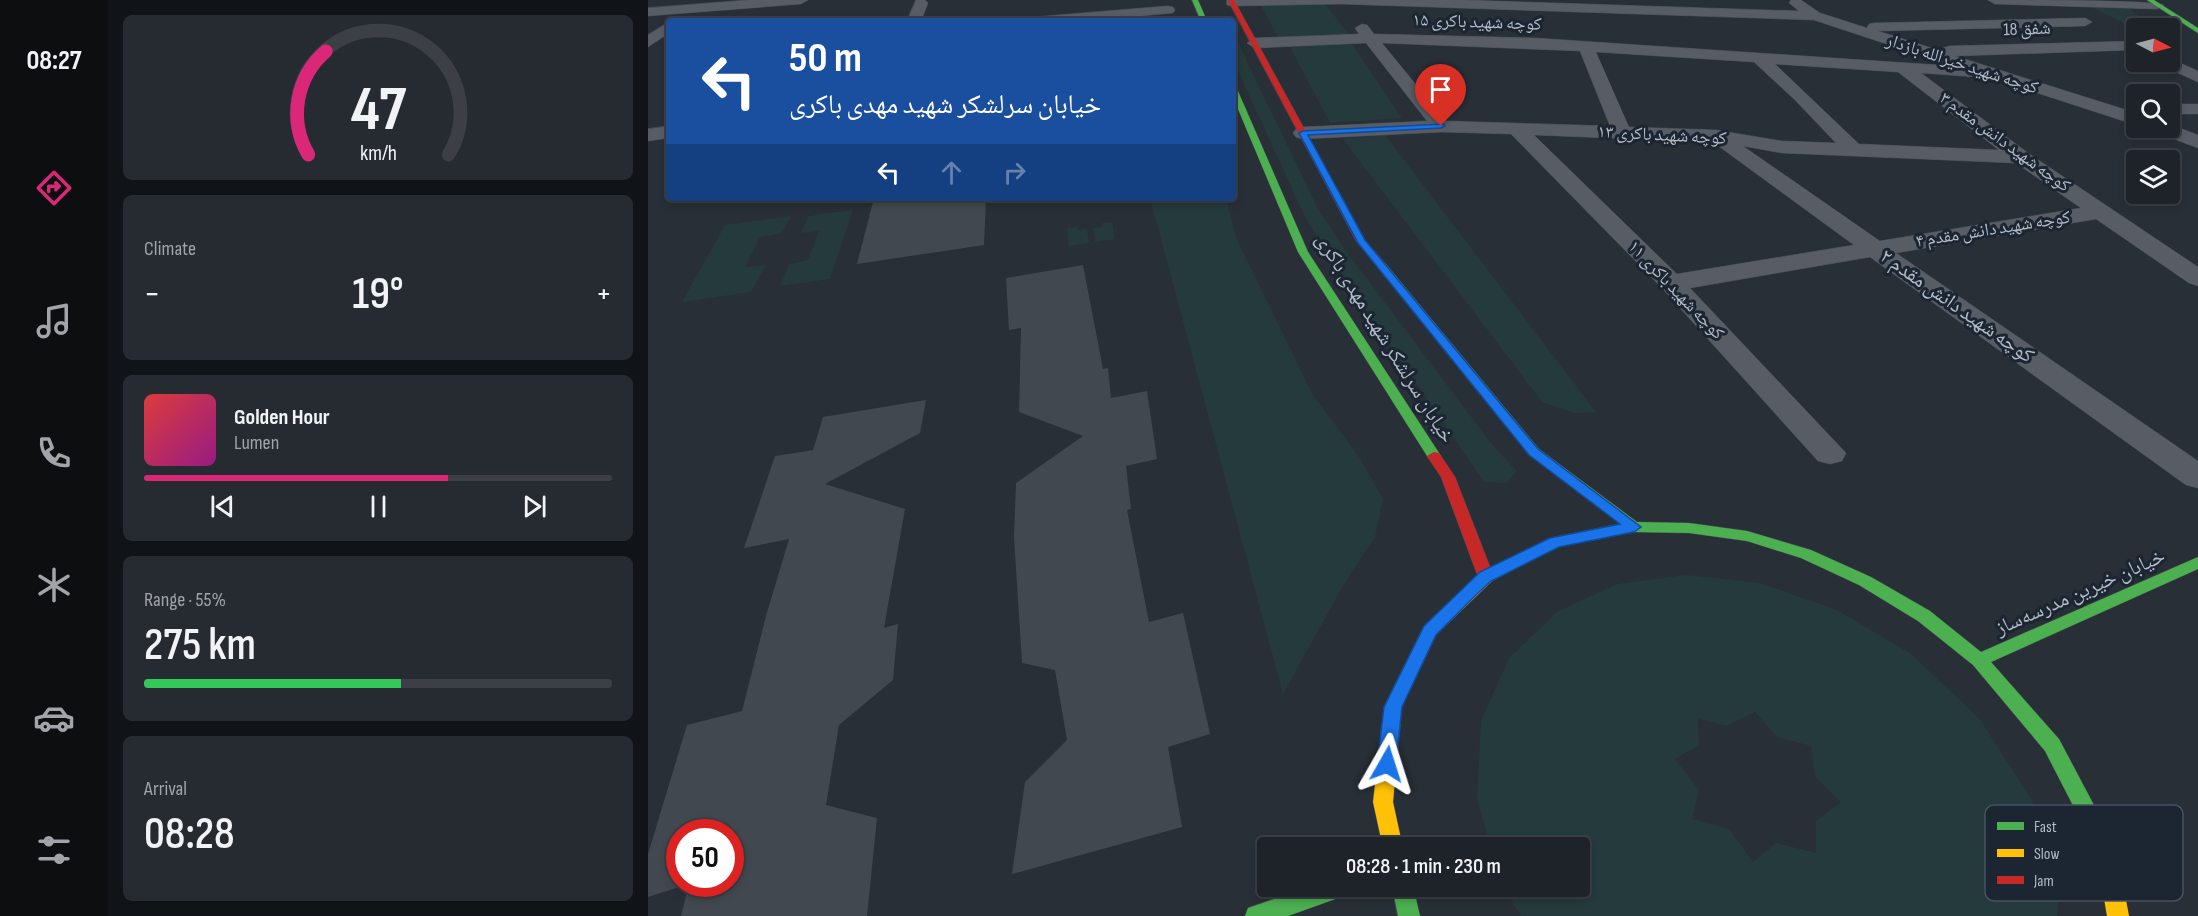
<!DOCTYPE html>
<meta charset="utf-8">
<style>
:root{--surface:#1e2329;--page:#262b31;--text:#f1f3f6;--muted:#a1a4a8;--line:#3c4046;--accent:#db2777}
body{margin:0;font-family:"Sofia Sans Condensed","Noto Naskh Arabic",sans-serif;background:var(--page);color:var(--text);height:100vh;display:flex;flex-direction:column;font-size:22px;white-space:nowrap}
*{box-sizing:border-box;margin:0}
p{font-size:20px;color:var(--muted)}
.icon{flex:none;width:33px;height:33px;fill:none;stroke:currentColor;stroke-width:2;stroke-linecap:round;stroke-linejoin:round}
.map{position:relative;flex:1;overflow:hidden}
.sheet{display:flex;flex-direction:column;gap:15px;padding:15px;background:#101317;width:540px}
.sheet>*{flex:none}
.top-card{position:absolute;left:18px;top:18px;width:570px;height:183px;border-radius:6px;box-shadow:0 3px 9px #0003,0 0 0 2px var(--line);background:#1a4fa0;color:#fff;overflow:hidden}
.needle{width:39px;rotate:96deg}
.tools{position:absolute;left:1478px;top:18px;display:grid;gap:12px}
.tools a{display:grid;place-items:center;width:54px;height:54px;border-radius:6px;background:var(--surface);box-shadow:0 3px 9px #0003,0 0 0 2px var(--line);font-size:30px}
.speed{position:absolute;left:18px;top:819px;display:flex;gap:12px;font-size:30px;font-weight:700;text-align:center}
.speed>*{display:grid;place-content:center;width:78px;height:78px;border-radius:50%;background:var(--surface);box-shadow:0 3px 9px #0003,0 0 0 2px var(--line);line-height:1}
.speed .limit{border:9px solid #d22;background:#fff;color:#111}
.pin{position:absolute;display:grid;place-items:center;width:51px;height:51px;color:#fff;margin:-62px -26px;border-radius:50% 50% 50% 0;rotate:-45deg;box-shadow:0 0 6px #0007}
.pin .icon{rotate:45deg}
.me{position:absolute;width:66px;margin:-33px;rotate:6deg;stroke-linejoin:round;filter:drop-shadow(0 0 4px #0008)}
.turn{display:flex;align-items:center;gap:21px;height:126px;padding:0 24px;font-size:27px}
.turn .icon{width:78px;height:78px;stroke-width:2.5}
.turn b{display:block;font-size:42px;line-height:51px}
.lanes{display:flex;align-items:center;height:57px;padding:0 24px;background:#0003;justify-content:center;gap:30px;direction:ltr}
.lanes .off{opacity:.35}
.big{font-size:45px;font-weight:600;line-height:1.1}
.sheet .card{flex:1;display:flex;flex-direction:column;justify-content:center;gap:9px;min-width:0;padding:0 21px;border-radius:9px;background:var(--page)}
.sheet .dial{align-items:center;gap:0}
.dial svg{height:156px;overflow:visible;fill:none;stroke:var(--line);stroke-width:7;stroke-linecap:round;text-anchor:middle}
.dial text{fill:var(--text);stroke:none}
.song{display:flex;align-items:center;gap:18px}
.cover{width:72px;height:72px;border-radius:9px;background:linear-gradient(135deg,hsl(0 70% 55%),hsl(310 70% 35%))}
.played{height:6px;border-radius:3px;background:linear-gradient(90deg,var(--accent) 65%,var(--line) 65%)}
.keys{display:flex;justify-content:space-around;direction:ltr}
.heat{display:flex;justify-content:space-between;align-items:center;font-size:33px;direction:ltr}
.charge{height:9px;border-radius:4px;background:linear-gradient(90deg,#34c759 55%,var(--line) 0)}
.trip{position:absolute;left:609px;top:837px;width:333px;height:60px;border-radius:6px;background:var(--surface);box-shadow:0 3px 9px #0003,0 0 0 2px var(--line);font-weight:600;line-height:60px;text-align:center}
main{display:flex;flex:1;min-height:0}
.menu{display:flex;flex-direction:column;width:108px;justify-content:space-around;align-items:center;background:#0c0e10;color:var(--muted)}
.menu .icon{width:42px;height:42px}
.menu .on{color:var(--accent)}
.menu b{font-size:27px;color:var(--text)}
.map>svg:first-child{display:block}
.green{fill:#253a3d;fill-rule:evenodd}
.building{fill:#42484f;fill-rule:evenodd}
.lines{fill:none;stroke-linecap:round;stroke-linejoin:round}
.street-casing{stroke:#474b52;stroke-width:1}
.fast-casing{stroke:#474b52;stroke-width:1}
.slow-casing{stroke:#474b52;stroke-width:1}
.jam-casing{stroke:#474b52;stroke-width:1}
.street{fill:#585d65;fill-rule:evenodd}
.fast{fill:#4caf50;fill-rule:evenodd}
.slow{fill:#ffc107;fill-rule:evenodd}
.jam{fill:#c62828;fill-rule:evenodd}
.route{fill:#1a73e8;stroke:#114b97;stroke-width:1.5}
.labels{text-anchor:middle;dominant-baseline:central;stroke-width:6;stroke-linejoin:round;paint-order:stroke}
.far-street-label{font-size:18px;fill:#b2bbc8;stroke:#1c2532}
.street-label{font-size:21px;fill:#b2bbc8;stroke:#1c2532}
.key{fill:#1c2532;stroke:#49525f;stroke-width:1.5}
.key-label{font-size:16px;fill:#b2bbc8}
</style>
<main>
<nav class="menu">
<b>08:27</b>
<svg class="icon on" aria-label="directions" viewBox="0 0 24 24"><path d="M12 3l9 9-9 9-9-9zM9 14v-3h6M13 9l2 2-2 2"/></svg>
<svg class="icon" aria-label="music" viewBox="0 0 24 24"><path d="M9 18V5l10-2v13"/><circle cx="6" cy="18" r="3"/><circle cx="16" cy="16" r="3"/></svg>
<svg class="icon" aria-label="phone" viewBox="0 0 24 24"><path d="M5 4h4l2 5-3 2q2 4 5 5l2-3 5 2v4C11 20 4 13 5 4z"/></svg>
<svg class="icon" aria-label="climate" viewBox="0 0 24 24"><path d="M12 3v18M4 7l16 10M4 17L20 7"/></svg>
<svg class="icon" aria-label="car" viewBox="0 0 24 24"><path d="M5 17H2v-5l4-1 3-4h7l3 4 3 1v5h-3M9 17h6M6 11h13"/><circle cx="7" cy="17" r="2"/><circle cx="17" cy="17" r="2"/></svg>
<svg class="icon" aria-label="filters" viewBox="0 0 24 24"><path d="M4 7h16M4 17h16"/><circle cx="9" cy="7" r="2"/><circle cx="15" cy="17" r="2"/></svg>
</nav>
<section class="sheet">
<div class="card dial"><svg viewBox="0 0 100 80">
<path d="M14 69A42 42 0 1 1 86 69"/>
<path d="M14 69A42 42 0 0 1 23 16" stroke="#db2777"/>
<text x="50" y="56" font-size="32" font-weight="700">47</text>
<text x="50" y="72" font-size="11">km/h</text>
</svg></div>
<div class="card"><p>Climate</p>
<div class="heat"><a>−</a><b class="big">19°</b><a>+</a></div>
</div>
<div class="card">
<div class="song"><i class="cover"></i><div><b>Golden Hour</b><p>Lumen</p></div></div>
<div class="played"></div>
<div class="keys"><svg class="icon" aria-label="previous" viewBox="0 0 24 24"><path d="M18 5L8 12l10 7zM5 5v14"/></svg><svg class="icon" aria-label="pause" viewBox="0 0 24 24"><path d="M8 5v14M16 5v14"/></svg><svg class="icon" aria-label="next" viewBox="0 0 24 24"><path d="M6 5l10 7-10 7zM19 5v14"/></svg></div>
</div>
<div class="card"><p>Range · 55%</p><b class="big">275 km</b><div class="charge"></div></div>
<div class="card"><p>Arrival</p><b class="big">08:28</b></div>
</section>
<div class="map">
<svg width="1550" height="916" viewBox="0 0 1550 916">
<rect width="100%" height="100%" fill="#282f37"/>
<path class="green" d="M 610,0 L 674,0 L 701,34 L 631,39 Z
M 1439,5 L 1477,6 L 1509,28 L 1488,29 Z
M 585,32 L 670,209 L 698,251 L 846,447 L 869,471 L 859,483 L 836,482 L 680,255 L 655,213 L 585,60 Z
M 703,43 L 754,118 L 682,123 L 642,47 Z
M 737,135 L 948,412 L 926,413 L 894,402 L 695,139 Z
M 502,198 L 578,198 L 588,238 L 665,395 L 712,458 L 735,499 L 727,537 L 696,584 L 635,694 Z
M 205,210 L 182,279 L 132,286 L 141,264 L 160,260 L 171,231 L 153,233 L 160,216 Z
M 143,216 L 134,233 L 112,237 L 97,267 L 118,265 L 103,292 L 34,302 L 77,225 Z
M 464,222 L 467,239 L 447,242 L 445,228 L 454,227 L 454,223 Z
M 429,227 L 430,230 L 439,229 L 441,243 L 421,246 L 419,228 Z
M 1038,575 L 1112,583 L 1189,610 L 1263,654 L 1331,718 L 1384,800 L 1411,892 L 1409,916 L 873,916 L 855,887 L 932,886 L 932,848 L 843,847 L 829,800 L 833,721 L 861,658 L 909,612 L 969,584 ZM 1107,712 L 1129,737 L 1163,746 L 1167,777 L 1193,802 L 1168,821 L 1168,853 L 1128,843 L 1105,862 L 1081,829 L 1044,819 L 1051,790 L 1027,759 L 1051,745 L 1050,718 L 1078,726 Z"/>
<path class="building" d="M 226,198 L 338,198 L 336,245 L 209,264 Z
M 435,265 L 455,369 L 460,368 L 463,398 L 499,391 L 509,459 L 478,466 L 483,509 L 479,510 L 501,622 L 535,613 L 562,734 L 520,747 L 534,827 L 364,874 L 377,782 L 419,740 L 407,670 L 374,663 L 366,537 L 368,483 L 435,436 L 371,412 L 373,328 L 361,330 L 358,278 Z
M 278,400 L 272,433 L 177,484 L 257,509 L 236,628 L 250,624 L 245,680 L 191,725 L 178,805 L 229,818 L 219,916 L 33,916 L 41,884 L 0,897 L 0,854 L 39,725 L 94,711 L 118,616 L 141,539 L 96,548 L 127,456 L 165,450 L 175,417 ZM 32,832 L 82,832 L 82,884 L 32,884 Z"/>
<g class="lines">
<g class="street-casing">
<path id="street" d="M 100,0 L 160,0 L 153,4 L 0,16 L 0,8 Z
M 268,0 L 277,0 L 280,3 L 273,21 L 259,21 Z
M 579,0 L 815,0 L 1151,11 L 1141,3 L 1143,0 L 1153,0 L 1172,13 L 1219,28 L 1221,24 L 1226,23 L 1437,18 L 1444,22 L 1437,26 L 1230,31 L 1293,51 L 1295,48 L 1301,46 L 1488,41 L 1488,49 L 1485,50 L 1307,56 L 1488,113 L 1488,125 L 1343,78 L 1273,73 L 1380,153 L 1550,267 L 1550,286 L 1541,283 L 1448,219 L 1248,253 L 1550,461 L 1550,488 L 1538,485 L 1222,257 L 1042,288 L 1198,453 L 1194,461 L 1182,464 L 1170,461 L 1014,288 L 863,134 L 793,132 L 655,139 L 648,137 L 645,133 L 648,129 L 655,127 L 779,121 L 718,43 L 607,48 L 599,43 L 607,38 L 711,34 L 707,28 L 714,24 L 719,25 L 726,34 L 887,38 L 1305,66 L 1166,20 L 693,4 L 584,6 L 579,5 ZM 734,43 L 932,51 L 962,126 L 798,121 ZM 948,52 L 1106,62 L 1146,99 L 1188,143 L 1134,141 L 1068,130 L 981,127 ZM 1127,64 L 1250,72 L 1351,150 L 1211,144 ZM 886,135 L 1065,142 L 1206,245 L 1029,274 ZM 1095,146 L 1134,153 L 1368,163 L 1433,208 L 1232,241 Z
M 1340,0 C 1364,0 1507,0 1516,5 L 1509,9 L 1347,4 Z
M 520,6 L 525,7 L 527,10 L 525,13 L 439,21 L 380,21 L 387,17 Z
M 21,22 L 21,33 L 0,47 L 0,35 Z
M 1521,58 L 1550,71 L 1550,82 L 1512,65 L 1510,62 L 1521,62 Z
M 1521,104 L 1550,104 L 1550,114 L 1521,114 Z
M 1521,124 L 1550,135 L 1550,148 L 1507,132 L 1505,128 L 1521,128 Z
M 21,126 L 21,138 L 0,141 L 0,129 Z"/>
</g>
<g class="fast-casing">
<path id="fast" d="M 544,0 L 550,0 L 559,21 L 553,21 Z
M 1499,0 L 1506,0 L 1550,28 L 1550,33 Z
M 585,87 L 589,89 L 660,252 L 793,456 L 791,459 L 781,459 L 650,252 L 585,97 Z
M 733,262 L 737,263 L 891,449 L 989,522 L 1041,523 L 1099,531 L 1163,550 L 1223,577 L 1282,611 L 1333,652 L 1550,557 L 1550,569 L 1343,662 L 1411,739 L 1448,809 L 1451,816 L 1448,823 L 1441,825 L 1434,823 L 1397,751 L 1325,665 L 1270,621 L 1211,585 L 1153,558 L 1099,541 L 1041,533 L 986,532 L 910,547 L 880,562 L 870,562 L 867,558 L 870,554 L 907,537 L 972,524 L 881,455 L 729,267 L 728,265 Z
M 664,886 L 707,886 L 704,893 L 640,916 L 597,916 L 600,908 Z
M 744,886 L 765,886 L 772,916 L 750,916 Z"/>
</g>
<g class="slow-casing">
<path id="slow" d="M 875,552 L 880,554 L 883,558 L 880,562 L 844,581 L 788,635 L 754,707 L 745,802 L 755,848 L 735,848 L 725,802 L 736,707 L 776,626 L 832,573 Z
M 1441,807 L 1448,809 L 1468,848 L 1481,916 L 1459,916 L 1448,850 L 1431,816 L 1434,809 Z"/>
</g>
<g class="jam-casing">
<path id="jam" d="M 580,0 L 586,0 L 717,240 L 737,263 L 737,267 L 729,267 L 708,241 Z
M 786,452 L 791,453 L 807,477 L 846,577 L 844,581 L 838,583 L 832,581 L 830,577 L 793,477 L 779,456 Z"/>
</g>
<use href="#street" class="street"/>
<use href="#fast" class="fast"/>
<use href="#slow" class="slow"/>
<use href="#jam" class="jam"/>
</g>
<path class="route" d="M 796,124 L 797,126 L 793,128 L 660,135 L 717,240 L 890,449 L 993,527 L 986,532 L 911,547 L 843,581 L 829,594 L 788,635 L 754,707 L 748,764 L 745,770 L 739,773 L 732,770 L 729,764 L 736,707 L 776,626 L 832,572 L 902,538 L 972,524 L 881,455 L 710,243 L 651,133 L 655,131 Z"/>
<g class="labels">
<g class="far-street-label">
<text transform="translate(829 22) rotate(2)">کوچه شهید باکری ۱۵</text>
<text transform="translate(1379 29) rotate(-2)">شفق 18</text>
<text transform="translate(1314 64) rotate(18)">کوچه شهید خیرالله بازدار</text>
<text transform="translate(1014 135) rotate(3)">کوچه شهید باکری ۱۳</text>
<text transform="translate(1357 142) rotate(36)">کوچه شهید دانش مقدم ۳</text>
<text transform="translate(1345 229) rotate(-9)">کوچه شهید دانش مقدم ۴</text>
<text transform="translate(1028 290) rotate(46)">کوچه شهید باکری ۱۱</text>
</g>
<g class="street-label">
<text transform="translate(1309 306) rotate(35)">کوچه شهید دانش مقدم ۲</text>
<text transform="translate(737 338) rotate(58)">خیابان سرلشکر شهید مهدی باکری</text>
<text transform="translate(1432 592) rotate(-24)">خیابان خیرین مدرسه‌ساز</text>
</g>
</g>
<rect x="1337" y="805" width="198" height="96" rx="9" class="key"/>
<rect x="1349" y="822" width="27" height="8" fill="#4caf50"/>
<rect x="1349" y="849" width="27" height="8" fill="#ffc107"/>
<rect x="1349" y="876" width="27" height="8" fill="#c62828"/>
<g class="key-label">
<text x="1386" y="832">Fast</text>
<text x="1386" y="859">Slow</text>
<text x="1386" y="886">Jam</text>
</g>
</svg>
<div class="tools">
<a><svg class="needle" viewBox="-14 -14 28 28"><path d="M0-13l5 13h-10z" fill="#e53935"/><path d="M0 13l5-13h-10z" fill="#a1a4a8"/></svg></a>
<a><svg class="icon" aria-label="search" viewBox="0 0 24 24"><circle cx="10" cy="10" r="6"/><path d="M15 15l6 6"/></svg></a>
<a><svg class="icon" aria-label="layers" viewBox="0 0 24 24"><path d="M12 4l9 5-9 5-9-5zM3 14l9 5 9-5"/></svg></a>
</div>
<div class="speed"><div class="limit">50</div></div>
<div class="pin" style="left:793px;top:126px;background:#d93025"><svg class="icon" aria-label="arrive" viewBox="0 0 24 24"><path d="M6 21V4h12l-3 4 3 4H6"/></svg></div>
<svg class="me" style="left:739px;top:764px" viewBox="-20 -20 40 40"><path d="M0-17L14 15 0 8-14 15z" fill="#1a73e8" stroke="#fff" stroke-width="4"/></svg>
<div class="trip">08:28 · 1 min · 230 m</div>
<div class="top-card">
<div class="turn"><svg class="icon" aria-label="left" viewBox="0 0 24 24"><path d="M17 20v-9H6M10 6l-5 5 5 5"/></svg><div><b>50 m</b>خیابان سرلشکر شهید مهدی باکری</div></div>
<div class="lanes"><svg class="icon" aria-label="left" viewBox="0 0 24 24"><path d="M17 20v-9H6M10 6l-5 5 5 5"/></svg><svg class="icon off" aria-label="ahead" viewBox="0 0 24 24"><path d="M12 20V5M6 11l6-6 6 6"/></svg><svg class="icon off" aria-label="right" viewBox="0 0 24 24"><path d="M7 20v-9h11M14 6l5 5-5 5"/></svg></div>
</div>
</div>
</main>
